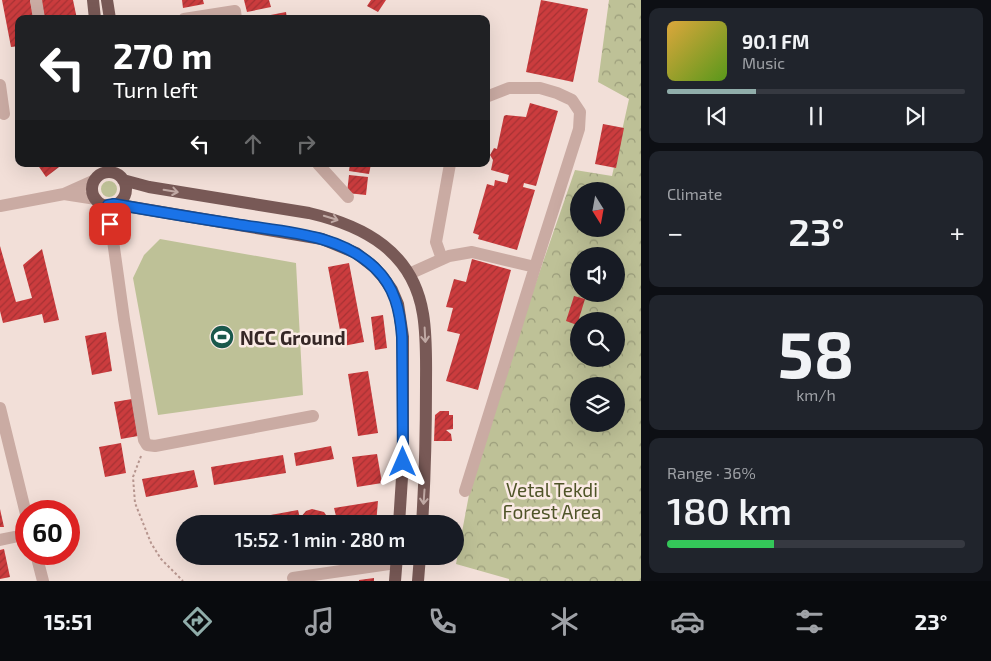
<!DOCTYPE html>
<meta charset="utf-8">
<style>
:root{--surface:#171b24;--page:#20242c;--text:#f1f3f6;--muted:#9ea1a6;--line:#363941;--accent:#90adaa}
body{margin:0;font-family:"Exo 2",sans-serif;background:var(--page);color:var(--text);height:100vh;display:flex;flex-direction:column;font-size:19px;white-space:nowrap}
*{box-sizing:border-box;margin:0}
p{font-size:16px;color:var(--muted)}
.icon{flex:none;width:28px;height:28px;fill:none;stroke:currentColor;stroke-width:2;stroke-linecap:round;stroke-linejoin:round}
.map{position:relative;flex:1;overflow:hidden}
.details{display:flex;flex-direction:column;gap:8px;padding:8px;background:#0d0f14;width:350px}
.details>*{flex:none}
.banner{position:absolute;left:15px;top:15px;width:475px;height:152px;border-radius:10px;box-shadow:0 5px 20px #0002;background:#202124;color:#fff;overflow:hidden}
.needle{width:32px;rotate:169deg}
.buttons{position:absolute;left:570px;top:182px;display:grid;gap:10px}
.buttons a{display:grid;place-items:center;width:55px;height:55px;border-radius:50%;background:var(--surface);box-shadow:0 5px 20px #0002;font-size:25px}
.speed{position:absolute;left:15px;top:500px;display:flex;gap:10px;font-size:25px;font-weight:700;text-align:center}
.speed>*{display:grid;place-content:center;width:65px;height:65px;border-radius:50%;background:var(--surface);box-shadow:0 5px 20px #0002;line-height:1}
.speed .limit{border:8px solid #d22;background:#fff;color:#111}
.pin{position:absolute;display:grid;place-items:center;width:42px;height:42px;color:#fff;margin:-21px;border-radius:10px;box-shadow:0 2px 8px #0006}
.me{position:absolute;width:55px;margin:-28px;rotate:0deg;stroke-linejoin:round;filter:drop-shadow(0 0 4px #0008)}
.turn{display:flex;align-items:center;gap:18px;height:105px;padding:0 15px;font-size:22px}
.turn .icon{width:65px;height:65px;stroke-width:2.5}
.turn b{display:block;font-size:35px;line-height:42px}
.lanes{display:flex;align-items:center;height:48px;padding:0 15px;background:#0003;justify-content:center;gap:25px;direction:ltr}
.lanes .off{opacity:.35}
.big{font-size:38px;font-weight:600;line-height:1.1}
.details .widget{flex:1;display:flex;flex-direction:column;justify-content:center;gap:8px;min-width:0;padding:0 18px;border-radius:10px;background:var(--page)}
.details .dial{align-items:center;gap:0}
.dial b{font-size:65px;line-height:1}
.song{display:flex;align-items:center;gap:15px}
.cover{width:60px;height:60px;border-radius:8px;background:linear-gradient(135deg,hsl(40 70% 55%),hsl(90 70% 35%))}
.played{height:5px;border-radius:2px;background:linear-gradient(90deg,var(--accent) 30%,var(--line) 30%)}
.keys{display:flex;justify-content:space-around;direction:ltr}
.heat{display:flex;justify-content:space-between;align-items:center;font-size:28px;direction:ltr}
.charge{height:8px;border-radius:4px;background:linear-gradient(90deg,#34c759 36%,var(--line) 0)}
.trip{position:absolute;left:176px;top:515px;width:288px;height:50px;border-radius:25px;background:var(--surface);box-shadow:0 5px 20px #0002;font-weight:600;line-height:50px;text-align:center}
.dock{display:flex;height:80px;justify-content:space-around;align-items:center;background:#090b0e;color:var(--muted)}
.dock .icon{width:35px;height:35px}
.dock .selected{color:var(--accent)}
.dock b{font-size:22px;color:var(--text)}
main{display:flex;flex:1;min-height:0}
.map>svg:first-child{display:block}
.grass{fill:#bec197}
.forest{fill:url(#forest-crowns);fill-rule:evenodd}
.building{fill:url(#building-hatch)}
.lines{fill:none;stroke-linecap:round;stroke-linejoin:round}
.path{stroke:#b6958e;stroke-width:2;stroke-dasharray:2.5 2.5;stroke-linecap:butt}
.minor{stroke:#caaba3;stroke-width:12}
.major{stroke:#785956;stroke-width:12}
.oneway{stroke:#c0a9a4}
.route-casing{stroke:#114b97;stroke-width:12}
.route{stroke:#1a73e8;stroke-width:9}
.labels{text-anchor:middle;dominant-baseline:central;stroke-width:5;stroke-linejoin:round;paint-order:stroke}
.poi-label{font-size:19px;font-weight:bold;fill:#352726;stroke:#faeae4;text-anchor:start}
.park-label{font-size:19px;fill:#4f5428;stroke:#faeae4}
</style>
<main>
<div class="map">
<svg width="641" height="581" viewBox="0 0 641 581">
<defs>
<pattern id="forest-crowns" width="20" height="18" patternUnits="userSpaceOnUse" patternTransform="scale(1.25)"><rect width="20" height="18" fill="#bec197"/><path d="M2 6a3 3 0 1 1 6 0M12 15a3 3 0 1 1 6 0" fill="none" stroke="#9b9d7b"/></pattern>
<pattern id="building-hatch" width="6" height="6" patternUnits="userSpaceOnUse" patternTransform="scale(1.25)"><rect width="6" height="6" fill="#cb3c3e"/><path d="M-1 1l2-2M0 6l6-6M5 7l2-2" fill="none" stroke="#a63234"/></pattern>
</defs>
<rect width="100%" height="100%" fill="#f2dfd8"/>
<path class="grass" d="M101 189a8 8 0 1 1 16 0a8 8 0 1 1-16 0Z
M 160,239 L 296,263 L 303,395 L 158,415 L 133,278 L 144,255 Z"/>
<path class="forest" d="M 609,0 L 641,0 L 641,581 L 509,581 L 509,579 L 456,564 L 477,452 L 575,170 L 612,176 L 629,99 L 598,82 ZM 579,191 L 616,191 L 616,229 L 579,229 ZM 579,256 L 616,256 L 616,294 L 579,294 ZM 579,321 L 616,321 L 616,359 L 579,359 ZM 579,386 L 616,386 L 616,424 L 579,424 Z"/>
<path class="building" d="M 2,0 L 30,0 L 34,19 L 19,19 L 19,46 L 11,47 Z
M 41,0 L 73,0 L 77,19 L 45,19 Z
M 182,0 L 203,0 L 204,4 L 183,8 Z
M 244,0 L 269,0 L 271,7 L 247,12 Z
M 371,0 L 386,0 L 378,12 L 367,6 Z
M 541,0 L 588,9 L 573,82 L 526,72 Z
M 286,12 L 287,19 L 255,19 L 255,18 Z
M 530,103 L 558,111 L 536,186 L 524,183 L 523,187 L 535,190 L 517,250 L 478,239 L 479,235 L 473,233 L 487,184 L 494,186 L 495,180 L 507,183 L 509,175 L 491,170 L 493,160 L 490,155 L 494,148 L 497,149 L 504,116 L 506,115 L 526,117 Z
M 603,124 L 624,128 L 616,168 L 595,164 Z
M 37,164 L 63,164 L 46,177 Z
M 350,164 L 371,164 L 369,174 L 349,171 Z
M 349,175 L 368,177 L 366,195 L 347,193 Z
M 0,246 L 16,302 L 32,298 L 23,265 L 42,249 L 59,320 L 44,323 L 42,314 L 3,323 L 0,311 Z
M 472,259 L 511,270 L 478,390 L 446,381 L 460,334 L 447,331 L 453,308 L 446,307 L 454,279 L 466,282 Z
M 349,263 L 364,342 L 343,346 L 328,267 Z
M 574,296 L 585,299 L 577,325 L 566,321 Z
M 383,315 L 387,348 L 375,350 L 371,317 Z
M 106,332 L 112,371 L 92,375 L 85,336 Z
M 368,371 L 378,433 L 358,436 L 348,374 Z
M 132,399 L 138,436 L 121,439 L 114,402 Z
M 440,411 L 449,411 L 449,415 L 453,415 L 453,429 L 446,430 L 451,434 L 452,441 L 434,441 L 435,415 Z
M 121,443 L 126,473 L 105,477 L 99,447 Z
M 331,446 L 334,459 L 296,466 L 294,453 Z
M 377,454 L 382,483 L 357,487 L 352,457 Z
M 283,455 L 286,473 L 214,485 L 211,467 Z
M 194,470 L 198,487 L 146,497 L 142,479 Z
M 378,501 L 376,524 L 346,524 L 346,520 L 337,520 L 334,508 Z
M 0,509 L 4,527 L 0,527 Z
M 312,509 L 324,512 L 332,524 L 250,524 L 249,519 L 298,510 L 300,518 L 306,511 Z
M 4,549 L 10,577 L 0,579 L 0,550 Z
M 230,556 L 251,556 L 247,559 L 238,559 Z
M 256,556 L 277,556 L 277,557 L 257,561 Z
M 374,578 L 374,581 L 359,581 L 359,580 Z"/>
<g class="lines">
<path class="path" d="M 141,456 L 133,477 L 135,503 L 151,543 L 161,559 L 183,581"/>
<path class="minor" d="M 36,0 L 39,19
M 184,19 L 235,11 L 236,19
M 0,85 L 4,114
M 486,97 L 509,88 L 540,88 L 557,93 L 572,100 L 580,112 L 579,129 L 535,267
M 318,164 L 348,197
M 64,194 L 96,199
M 108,205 L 124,319 L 144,440 L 147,445 L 155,446 L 313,416
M 0,206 L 64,194 L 93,181
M 442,259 L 436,242 L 450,164
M 409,274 L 449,256 L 472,252 L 535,267 L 465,491
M 0,408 L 26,514
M 0,540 L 14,537
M 36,554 L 43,581
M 293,578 L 396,563"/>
<path class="major" d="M 93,0 L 95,19
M 107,0 L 110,19
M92 189a17 17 0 1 1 34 0a17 17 0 1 1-34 0Z
M 123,180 L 149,187 L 309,213 C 365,226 413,252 423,314 C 427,338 426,363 426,386 C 426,432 425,478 422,524
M 114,204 L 322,239 L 356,253 L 374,267 L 383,277 L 392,290 L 398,304 L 403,337 L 403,462 L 399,524
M 395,581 L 397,556
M 418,581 L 420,556"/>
</g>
<defs><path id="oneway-shaft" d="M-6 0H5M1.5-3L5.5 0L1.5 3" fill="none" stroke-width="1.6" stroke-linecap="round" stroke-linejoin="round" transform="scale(1.25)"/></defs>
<g class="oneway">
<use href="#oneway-shaft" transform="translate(171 191) rotate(9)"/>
<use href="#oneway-shaft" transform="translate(331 218) rotate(17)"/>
<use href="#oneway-shaft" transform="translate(425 335) rotate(87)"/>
<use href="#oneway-shaft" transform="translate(424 497) rotate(94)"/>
</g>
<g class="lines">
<g class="route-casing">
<path id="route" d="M 110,224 L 108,205 L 114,204 C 154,211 195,218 235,224 C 282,232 339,233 375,268 C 395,287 400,311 402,337 L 403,462"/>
</g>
<use href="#route" class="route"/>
</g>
<defs>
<g id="stadium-disc" transform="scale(1.25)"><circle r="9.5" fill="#1a584c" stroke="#faeae4"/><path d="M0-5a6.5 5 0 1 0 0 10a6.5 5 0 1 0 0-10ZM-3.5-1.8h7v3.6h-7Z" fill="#fff"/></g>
</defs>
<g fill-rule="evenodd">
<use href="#stadium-disc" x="222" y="337"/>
</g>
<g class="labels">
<g class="poi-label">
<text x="240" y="337">NCC Ground</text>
</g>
<g class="park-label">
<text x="552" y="489">Vetal Tekdi<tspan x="552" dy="22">Forest Area</tspan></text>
</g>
</g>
</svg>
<div class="buttons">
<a><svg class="needle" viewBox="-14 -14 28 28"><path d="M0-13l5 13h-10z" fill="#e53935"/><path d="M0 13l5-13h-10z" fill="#9ea1a6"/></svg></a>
<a><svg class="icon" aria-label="sound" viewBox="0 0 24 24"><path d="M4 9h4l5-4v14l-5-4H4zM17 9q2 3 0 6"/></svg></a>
<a><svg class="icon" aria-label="search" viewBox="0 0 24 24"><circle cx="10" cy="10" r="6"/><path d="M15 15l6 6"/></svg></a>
<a><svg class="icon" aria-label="layers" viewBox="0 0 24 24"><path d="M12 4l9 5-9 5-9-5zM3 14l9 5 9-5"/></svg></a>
</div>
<div class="speed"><div class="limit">60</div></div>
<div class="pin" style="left:110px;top:224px;background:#d93025"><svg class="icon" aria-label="arrive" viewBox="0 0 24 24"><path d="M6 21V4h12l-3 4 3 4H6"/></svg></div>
<svg class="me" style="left:403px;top:462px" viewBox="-20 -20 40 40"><path d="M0-17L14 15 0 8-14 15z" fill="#1a73e8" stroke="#fff" stroke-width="4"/></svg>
<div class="trip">15:52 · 1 min · 280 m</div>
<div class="banner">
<div class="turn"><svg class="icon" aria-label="left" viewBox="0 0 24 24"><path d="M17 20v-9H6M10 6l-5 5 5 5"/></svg><div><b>270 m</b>Turn left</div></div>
<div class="lanes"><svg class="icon" aria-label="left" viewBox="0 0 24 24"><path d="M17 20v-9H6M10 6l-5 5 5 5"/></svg><svg class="icon off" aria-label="ahead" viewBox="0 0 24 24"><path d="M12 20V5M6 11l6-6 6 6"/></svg><svg class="icon off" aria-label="right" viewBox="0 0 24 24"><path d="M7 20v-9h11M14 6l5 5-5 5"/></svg></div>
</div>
</div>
<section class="details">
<div class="widget">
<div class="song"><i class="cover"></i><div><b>90.1 FM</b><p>Music</p></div></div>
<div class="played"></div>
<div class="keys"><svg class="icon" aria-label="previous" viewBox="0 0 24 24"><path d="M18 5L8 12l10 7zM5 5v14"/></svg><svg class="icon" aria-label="pause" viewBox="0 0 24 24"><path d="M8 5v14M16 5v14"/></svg><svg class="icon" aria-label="next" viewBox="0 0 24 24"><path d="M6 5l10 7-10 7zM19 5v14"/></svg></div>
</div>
<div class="widget"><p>Climate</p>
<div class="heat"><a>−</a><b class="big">23°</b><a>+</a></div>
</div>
<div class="widget dial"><b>58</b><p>km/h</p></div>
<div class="widget"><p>Range · 36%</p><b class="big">180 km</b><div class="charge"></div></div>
</section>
</main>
<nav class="dock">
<b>15:51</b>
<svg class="icon selected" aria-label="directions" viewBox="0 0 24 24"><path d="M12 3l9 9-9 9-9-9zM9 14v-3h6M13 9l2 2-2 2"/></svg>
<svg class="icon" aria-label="music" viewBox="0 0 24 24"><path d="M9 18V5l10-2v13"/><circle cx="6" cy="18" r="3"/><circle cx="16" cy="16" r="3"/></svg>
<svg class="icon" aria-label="phone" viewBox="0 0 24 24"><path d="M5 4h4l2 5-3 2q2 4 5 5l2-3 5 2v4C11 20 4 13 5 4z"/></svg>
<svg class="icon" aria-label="climate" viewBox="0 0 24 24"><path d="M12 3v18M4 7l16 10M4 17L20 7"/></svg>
<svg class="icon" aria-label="car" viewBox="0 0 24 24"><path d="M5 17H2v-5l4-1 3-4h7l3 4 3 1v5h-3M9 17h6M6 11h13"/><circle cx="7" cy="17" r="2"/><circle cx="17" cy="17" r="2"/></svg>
<svg class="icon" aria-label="filters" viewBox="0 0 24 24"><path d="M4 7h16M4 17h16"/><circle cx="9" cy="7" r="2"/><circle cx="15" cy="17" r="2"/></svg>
<b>23°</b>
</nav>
